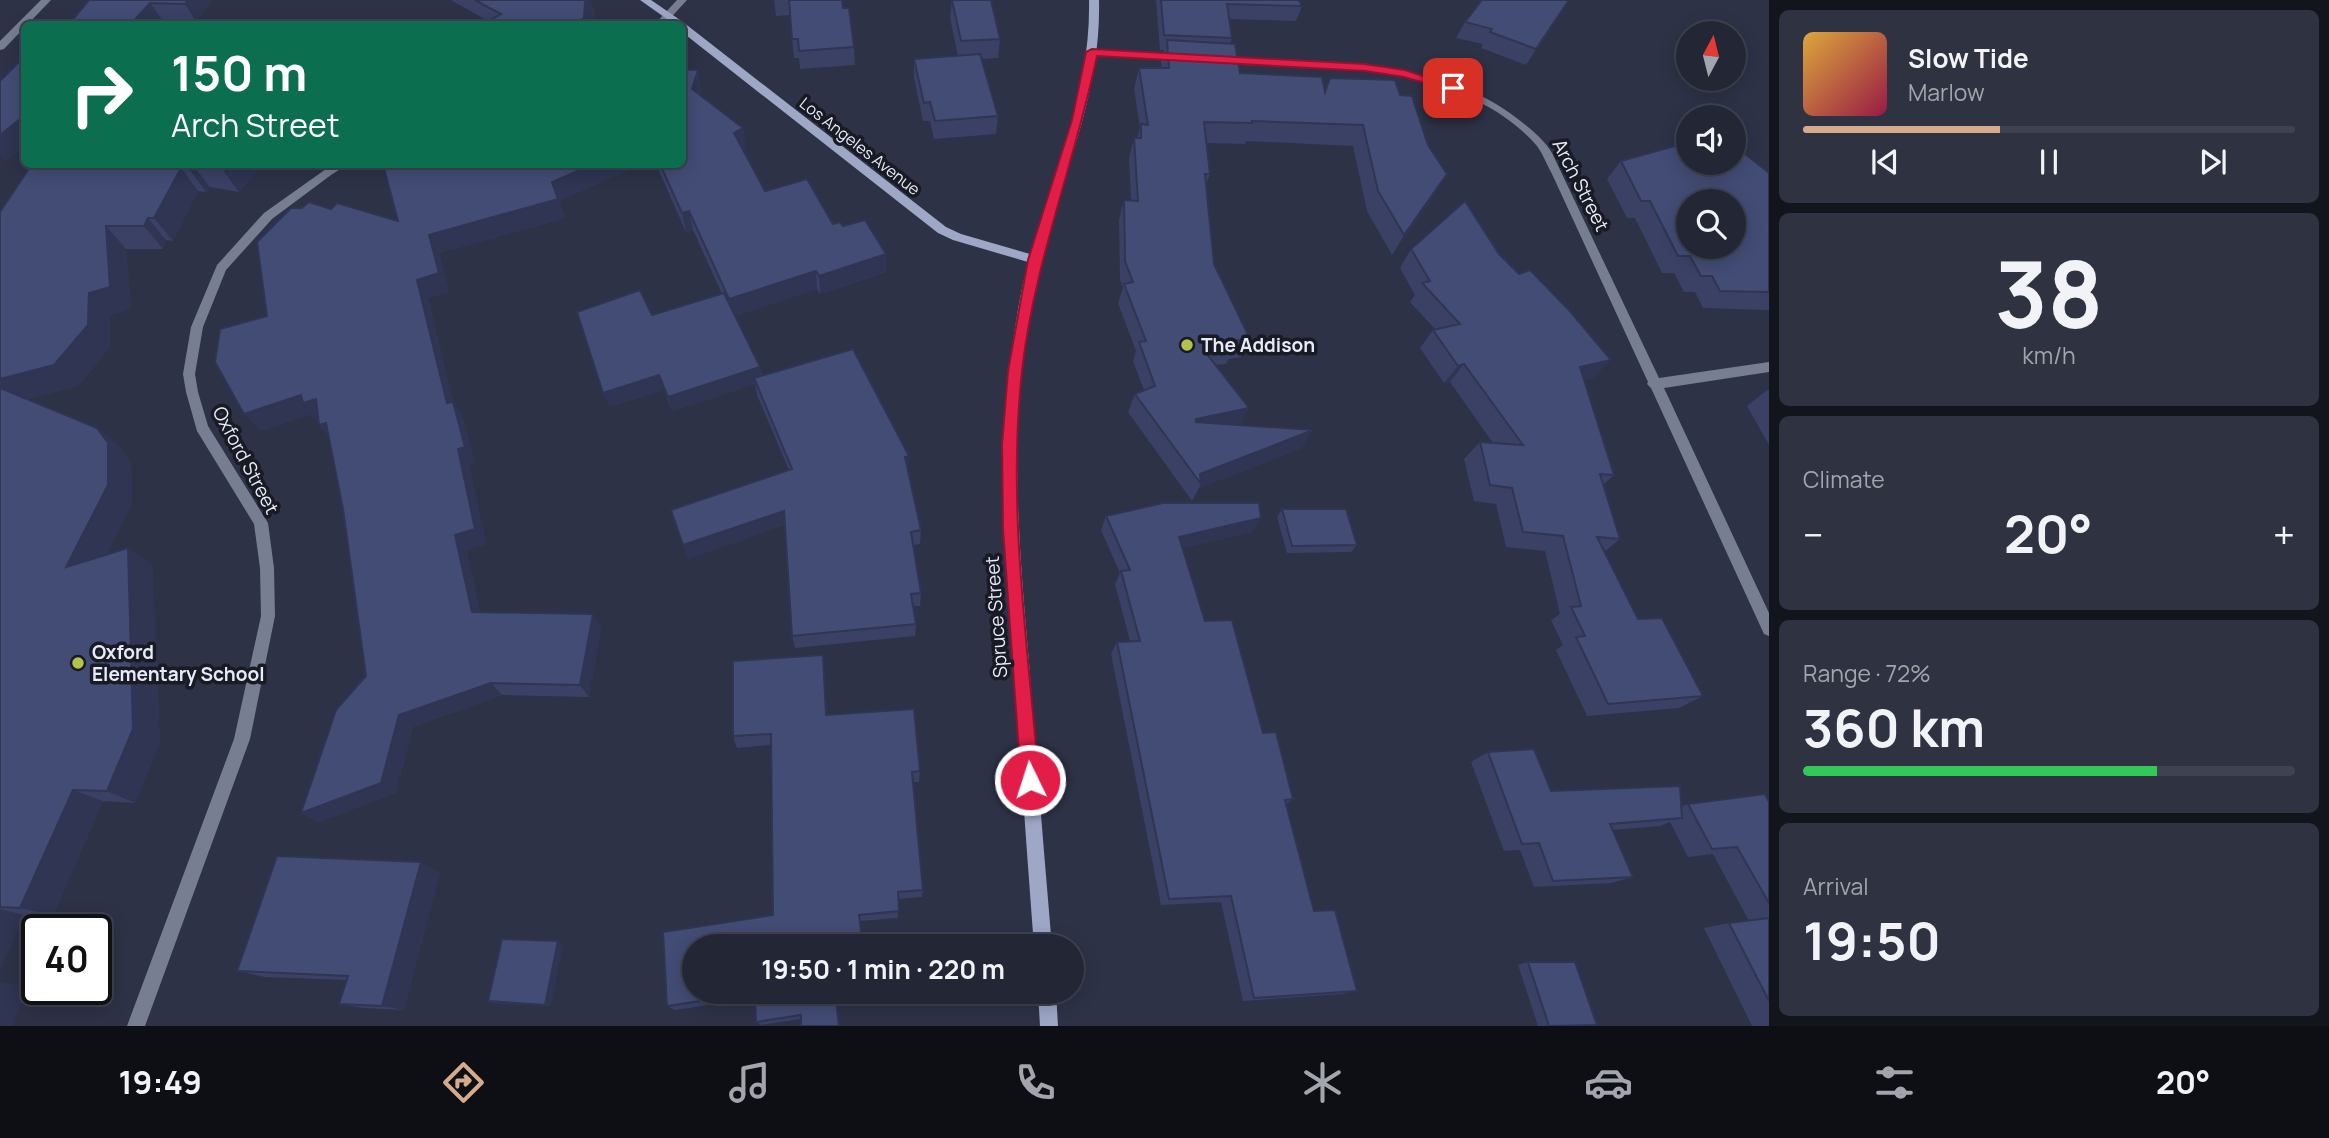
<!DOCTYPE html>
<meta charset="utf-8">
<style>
:root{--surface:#222635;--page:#2e3241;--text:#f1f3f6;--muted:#a2a5ad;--line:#3f4350;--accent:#d6ab8b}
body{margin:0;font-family:Manrope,sans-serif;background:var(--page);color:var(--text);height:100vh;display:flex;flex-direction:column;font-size:26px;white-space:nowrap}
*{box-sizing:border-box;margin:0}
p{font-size:23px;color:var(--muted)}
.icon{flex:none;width:38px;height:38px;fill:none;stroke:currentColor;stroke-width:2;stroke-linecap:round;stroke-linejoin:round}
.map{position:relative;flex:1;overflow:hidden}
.details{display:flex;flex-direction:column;gap:10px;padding:10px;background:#13151d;width:560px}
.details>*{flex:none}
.top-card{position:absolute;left:21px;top:21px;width:665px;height:147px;border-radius:10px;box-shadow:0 4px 18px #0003,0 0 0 2px var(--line);background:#0b6e4f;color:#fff;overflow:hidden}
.needle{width:46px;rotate:7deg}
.buttons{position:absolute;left:1676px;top:21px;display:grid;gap:14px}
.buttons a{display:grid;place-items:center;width:70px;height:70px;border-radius:50%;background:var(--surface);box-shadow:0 4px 18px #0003,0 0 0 2px var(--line);font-size:35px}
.speed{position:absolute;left:21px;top:914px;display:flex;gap:14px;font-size:35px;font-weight:700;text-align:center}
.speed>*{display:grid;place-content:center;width:91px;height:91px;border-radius:50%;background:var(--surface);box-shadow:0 4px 18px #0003,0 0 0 2px var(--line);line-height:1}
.speed .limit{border:4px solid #111;border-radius:10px;background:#fff;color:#111}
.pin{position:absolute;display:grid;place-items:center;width:60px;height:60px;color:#fff;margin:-30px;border-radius:14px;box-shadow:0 4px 10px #0006}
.me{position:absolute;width:77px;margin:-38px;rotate:356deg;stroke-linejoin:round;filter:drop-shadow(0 0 5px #0008)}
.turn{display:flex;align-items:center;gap:24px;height:147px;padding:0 35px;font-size:32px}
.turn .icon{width:91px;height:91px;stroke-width:2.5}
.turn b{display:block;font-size:49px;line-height:60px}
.big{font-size:52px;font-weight:700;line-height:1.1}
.details .widget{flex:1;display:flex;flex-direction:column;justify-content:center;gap:10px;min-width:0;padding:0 24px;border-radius:10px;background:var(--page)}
.details .dial{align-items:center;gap:0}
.dial b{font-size:91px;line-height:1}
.song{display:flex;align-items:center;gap:21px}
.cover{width:84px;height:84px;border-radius:10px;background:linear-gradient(135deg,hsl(40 70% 55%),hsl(340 70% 35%))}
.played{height:7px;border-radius:4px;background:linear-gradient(90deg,var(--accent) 40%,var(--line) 40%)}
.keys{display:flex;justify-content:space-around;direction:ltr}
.heat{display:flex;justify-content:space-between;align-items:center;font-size:38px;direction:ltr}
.charge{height:10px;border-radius:5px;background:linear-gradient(90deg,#34c759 72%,var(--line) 0)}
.trip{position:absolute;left:682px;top:934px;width:402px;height:70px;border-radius:35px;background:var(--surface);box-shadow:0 4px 18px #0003,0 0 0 2px var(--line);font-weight:700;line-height:70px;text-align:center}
.menu{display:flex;height:112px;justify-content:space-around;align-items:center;background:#0e0f15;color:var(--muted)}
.menu .icon{width:49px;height:49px}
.menu .selected{color:var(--accent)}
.menu b{font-size:32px;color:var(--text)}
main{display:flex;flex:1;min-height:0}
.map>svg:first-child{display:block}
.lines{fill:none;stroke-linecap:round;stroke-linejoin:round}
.street{fill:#787e92;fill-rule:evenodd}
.secondary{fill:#9fa7c7;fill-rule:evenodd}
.wall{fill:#3a4165}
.shaded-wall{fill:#2f3552}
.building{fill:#434c75;stroke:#2f3552;stroke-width:2;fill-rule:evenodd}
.route{fill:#e11d48;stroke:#92132f;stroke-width:2}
.poi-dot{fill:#b2c34c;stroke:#181b24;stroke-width:2.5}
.labels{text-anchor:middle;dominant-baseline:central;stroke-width:7;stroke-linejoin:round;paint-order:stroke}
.far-street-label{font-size:16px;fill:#e7eaf8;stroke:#181b24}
.street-label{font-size:19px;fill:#e7eaf8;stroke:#181b24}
.poi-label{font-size:19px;font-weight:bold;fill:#e7eaf8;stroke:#181b24;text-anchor:start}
</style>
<main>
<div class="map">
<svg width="1769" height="1026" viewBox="0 0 1769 1026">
<rect width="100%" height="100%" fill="#2d3247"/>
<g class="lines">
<path class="street" d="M 41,0 L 51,0 L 28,24 L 24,24 L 24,28 L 4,49 L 0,50 L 0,41 Z
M 677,0 L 687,0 L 665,24 L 655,24 Z
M 1092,49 L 1181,55 L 1186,58 L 1181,61 L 1088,54 L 1087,52 Z
M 1219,57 C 1316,61 1445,56 1523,123 C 1534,132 1545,141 1552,153 L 1659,378 L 1769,362 L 1769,372 L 1664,388 L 1769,613 L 1769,636 L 1764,634 L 1651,388 L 1647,384 L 1648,382 L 1552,174 C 1547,165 1543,154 1537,146 C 1480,80 1381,70 1301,66 C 1273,65 1243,67 1215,62 L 1214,60 Z
M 333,164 L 348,164 L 331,175 L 272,219 L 226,270 L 203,327 L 195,374 L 198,392 L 208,426 L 268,523 L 274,568 L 275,616 L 250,739 L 145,1026 L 127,1026 L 234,739 L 261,616 L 260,568 L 254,524 L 197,431 L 186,392 L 183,374 L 191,327 L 217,265 L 264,213 Z"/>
<path class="secondary" d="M 640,0 L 651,0 L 683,22 L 946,227 L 961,234 L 1030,254 C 1054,168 1091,92 1089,0 L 1099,0 C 1101,80 1073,151 1050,226 C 1037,268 1028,312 1023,355 C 1011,458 1020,560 1029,662 C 1036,757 1044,852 1052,947 L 1034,947 C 1027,853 1020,759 1014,665 C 1004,530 995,396 1028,262 L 953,240 L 938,233 L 682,32 L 682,24 L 674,24 Z
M 1038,992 L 1056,992 L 1058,1026 L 1040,1026 Z"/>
</g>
<path class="wall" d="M 89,0 L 212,0 L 197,23 L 163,21 Z
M 451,0 L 590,0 L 595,17 L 589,20 L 589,24 L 488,21 Z
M 774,0 L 842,0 L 843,8 L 854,47 L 855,65 L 800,69 L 799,58 L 794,58 L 790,15 L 776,16 Z
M 952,0 L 1000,39 L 998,58 L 981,59 L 998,116 L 996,134 L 934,139 L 930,121 L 923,121 L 914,78 L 914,59 L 958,56 L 950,18 Z
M 1156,0 L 1299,0 L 1302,6 L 1296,21 L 1229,19 L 1232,38 L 1230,44 L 1240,73 L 1325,90 L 1330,78 L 1435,194 L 1392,255 L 1367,211 L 1353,146 L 1246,141 L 1245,144 L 1206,143 L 1210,174 L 1206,184 L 1214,264 L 1250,339 L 1241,357 L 1228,359 L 1226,364 L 1216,365 L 1240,425 L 1302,448 L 1199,488 L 1192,501 L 1128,412 L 1135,394 L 1144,390 L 1133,361 L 1136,351 L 1118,303 L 1123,288 L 1120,280 L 1119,220 L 1124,200 L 1131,200 L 1129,158 L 1134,138 L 1137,138 L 1140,128 L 1134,89 L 1139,68 L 1162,68 L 1161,61 L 1164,50 L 1160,50 Z
M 1465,22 L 1553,26 L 1526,65 L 1481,48 L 1483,44 L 1456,38 Z
M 682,69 L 702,89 L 700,95 L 746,147 L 743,149 L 765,191 L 833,224 L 843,226 L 886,254 L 886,272 L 820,294 L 817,289 L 735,316 L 760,367 L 762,376 L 908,471 L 921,530 L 920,544 L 913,545 L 921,593 L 920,606 L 913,606 L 916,624 L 915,636 L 795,648 L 792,636 L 785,525 L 688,559 L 671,510 L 789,470 L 757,395 L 755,384 L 672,411 L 664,390 L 609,407 L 652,315 L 722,294 L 693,230 L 686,232 L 656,164 L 682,164 Z
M 1621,161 L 1769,173 L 1769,310 L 1703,308 L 1695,292 L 1684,292 L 1674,273 L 1662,273 L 1635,218 L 1627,218 L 1607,179 Z
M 32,164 L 263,164 L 239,192 L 210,187 L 206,192 L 198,191 L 173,241 L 166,240 L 163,249 L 126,249 L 131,309 L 110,315 L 110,347 L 78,386 L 27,399 L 97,428 L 120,447 L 131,463 L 132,503 L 107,554 L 128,548 L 152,565 L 160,742 L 135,803 L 103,801 L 53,915 L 24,915 L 0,969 L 0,212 Z
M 559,201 L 565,218 L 439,253 L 449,292 L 428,298 L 453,402 L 463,419 L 475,463 L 469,466 L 486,544 L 466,550 L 480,613 L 601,628 L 589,697 L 502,695 L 413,727 L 396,793 L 319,822 L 301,813 L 366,676 L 343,509 L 329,436 L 319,425 L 319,420 L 317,420 L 311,414 L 260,431 L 267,316 L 331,209 L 398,221 Z
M 1411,249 L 1499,254 L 1594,378 L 1584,380 L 1614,475 L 1603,485 L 1620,539 L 1604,552 L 1638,619 L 1703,696 L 1679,708 L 1587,716 L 1556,650 L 1563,645 L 1551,620 L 1560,614 L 1545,551 L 1506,547 L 1496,504 L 1474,501 L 1464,459 L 1480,442 L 1493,443 L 1450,382 L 1444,383 L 1420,348 L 1433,330 L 1435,329 L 1410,302 L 1415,295 L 1400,268 Z
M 1767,390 L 1769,390 L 1769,445 L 1747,406 Z
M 1282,509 L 1357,545 L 1351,552 L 1287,553 L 1277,517 Z
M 1106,516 L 1252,532 L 1182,548 L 1205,621 L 1263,733 L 1293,799 L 1286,805 L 1314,911 L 1357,991 L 1343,994 L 1243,1001 L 1221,902 L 1161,905 L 1111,654 L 1117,642 L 1130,641 L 1115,584 L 1120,573 L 1101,530 Z
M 823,655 L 824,668 L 827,715 L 920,771 L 919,782 L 913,782 L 923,890 L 922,897 L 898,899 L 898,918 L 860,921 L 695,992 L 836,992 L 840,1026 L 801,1019 L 761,1025 L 756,1022 L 755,998 L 675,1010 L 667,1006 L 773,915 L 771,745 L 737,748 L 733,736 Z
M 1488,752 L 1551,791 L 1682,806 L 1688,804 L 1769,802 L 1769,1026 L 1752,1026 L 1704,928 L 1729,923 L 1749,921 L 1713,854 L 1688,857 L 1670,822 L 1660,826 L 1613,830 L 1633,877 L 1611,883 L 1534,887 L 1520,850 L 1504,851 L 1471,762 Z
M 440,872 L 404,1010 L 363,1008 L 339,1004 L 347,980 L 265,977 L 237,971 Z
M 563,944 L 550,1006 L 494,1003 L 488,1001 Z
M 1528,962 L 1597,1025 L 1538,1026 L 1518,965 Z"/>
<path class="shaded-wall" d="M 188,0 L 212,0 L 197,23 L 185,4 Z
M 588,0 L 590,0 L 595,17 L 589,20 L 589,24 L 574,24 L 585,2 Z
M 150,3 L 163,21 L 160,24 L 131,24 Z
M 1563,10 L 1553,26 L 1526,65 L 1536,49 Z
M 698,70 L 702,89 L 696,109 L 692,89 Z
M 24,116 L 24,147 L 5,162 L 0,156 L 0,135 Z
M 743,128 L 746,147 L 737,152 L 734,133 Z
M 192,164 L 210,187 L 206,192 L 189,169 Z
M 227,164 L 263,164 L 239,192 L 222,169 Z
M 594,164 L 645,164 L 559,201 L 565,218 L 439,253 L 449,292 L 428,298 L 453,402 L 463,419 L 475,463 L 469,466 L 486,544 L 466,550 L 483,626 L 472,612 L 455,535 L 447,403 L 417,280 L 429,235 Z
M 181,168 L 198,191 L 173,241 L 154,218 Z
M 1447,174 L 1435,194 L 1392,255 L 1404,235 Z
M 689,211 L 693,230 L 686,232 L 682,213 Z
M 148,218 L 166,240 L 163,249 L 144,226 Z
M 106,226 L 126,249 L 131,309 L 110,315 L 110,347 L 78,386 L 11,403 L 0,394 L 0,379 L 89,293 Z
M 886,254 L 886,272 L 820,294 L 819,276 Z
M 816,271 L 817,289 L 732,317 L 729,299 Z
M 1611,360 L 1594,378 L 1564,385 L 1580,367 Z
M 1464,364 L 1450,382 L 1444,383 L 1458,366 Z
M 760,367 L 763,381 L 754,378 L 755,384 L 672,411 L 668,397 Z
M 659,375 L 664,390 L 609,407 L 603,393 Z
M 301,395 L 316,399 L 330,416 L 317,420 L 311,414 L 260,431 L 244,414 Z
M 1249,408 L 1240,426 L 1188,436 L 1196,419 Z
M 326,423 L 333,442 L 319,425 Z
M 97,428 L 120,447 L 131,463 L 132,503 L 92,584 L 66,567 Z
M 1313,430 L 1302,448 L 1199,488 L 1201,484 L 1200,474 Z
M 909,456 L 908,471 L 904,472 L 905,457 Z
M 784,511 L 786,525 L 688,559 L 683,545 Z
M 1261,518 L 1252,532 L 1172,551 L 1179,537 Z
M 128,548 L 152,565 L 160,742 L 135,803 L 107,791 Z
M 593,614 L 601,628 L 589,697 L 580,685 Z
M 491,683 L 502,695 L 413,727 L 396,793 L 319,822 L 301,813 L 399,715 Z
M 73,790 L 103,801 L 53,915 L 20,908 Z
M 421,862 L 440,872 L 404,1010 L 382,1006 Z
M 0,909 L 24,915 L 0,969 Z
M 558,941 L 563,944 L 550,1006 L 545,1005 Z
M 0,982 L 29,986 L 12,1026 L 0,1026 Z
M 835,992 L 836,992 L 840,1026 L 839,1026 Z"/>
<path class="building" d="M 89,0 L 188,0 L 185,4 L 150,3 L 131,24 L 69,24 Z
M 475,0 L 588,0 L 585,2 L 584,18 L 574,24 L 483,24 L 501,14 Z
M 789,0 L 842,0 L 843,8 L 849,8 L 854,47 L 799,51 L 798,39 L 792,39 Z
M 952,0 L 991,0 L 1000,39 L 961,41 Z
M 1161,0 L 1299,0 L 1302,6 L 1227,4 L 1232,38 L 1164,35 Z
M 1482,0 L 1569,0 L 1536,49 L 1490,32 L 1492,29 L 1465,22 Z
M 1167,40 L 1235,44 L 1240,73 L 1322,77 L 1325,92 L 1330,78 L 1395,80 L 1400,95 L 1412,96 L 1428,145 L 1447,174 L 1404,235 L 1378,191 L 1363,125 L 1252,121 L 1252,123 L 1204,122 L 1210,174 L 1205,174 L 1214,264 L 1250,339 L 1232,341 L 1234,345 L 1203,349 L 1249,408 L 1196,419 L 1196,422 L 1313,430 L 1200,474 L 1201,484 L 1135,394 L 1155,386 L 1139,342 L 1146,341 L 1124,284 L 1133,282 L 1125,261 L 1124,200 L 1138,201 L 1134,138 L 1141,138 L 1141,124 L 1148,125 L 1139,68 L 1169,68 Z
M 980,54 L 998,116 L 935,121 L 930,102 L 924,103 L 914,59 Z
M 24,57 L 24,116 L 0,135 L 0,81 Z
M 682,69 L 698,70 L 692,89 L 743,128 L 734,133 L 765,191 L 807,179 L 833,224 L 840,222 L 843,226 L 865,220 L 886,254 L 819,276 L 816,271 L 729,299 L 689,211 L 682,213 L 660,164 L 682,164 Z
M 1689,142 L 1689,163 L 1734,163 L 1734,145 L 1769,173 L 1769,292 L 1720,291 L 1712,276 L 1701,276 L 1690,256 L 1678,256 L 1650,201 L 1641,201 L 1621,161 ZM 1689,201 L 1734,201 L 1734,247 L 1689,247 Z
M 32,164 L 192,164 L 189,169 L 181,168 L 154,218 L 148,218 L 144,226 L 106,226 L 110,287 L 89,293 L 88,325 L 54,365 L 0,379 L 0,212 Z
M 196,164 L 227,164 L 222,169 Z
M 383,164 L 594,164 L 552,182 L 558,199 L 429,235 L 439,273 L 417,280 L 447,403 L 453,402 L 465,447 L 458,449 L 475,529 L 455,535 L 472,612 L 593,614 L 580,685 L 491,683 L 399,715 L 381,783 L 301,813 L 336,710 L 366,676 L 343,509 L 326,423 L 319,425 L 316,399 L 303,403 L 301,395 L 244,414 L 215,362 L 220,329 L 267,316 L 257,242 L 291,208 L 302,208 L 309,202 L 331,209 L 337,203 L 398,221 Z
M 1465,201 L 1499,254 L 1519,274 L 1530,270 L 1569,310 L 1611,360 L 1580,367 L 1614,475 L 1600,474 L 1620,539 L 1597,537 L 1638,619 L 1662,618 L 1703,696 L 1608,704 L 1576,637 L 1585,636 L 1571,607 L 1581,606 L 1563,536 L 1523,532 L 1512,488 L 1490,485 L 1480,442 L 1523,445 L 1464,364 L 1458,366 L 1433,330 L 1460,324 L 1422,283 L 1430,281 L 1411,249 Z
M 640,290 L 652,315 L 724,293 L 760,367 L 668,397 L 659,375 L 603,393 L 577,312 Z
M 853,349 L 909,456 L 905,457 L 921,530 L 911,532 L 921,593 L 911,594 L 916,624 L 792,636 L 784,511 L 683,545 L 671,510 L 792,469 L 754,378 Z
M 0,388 L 97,428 L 108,443 L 108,485 L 66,567 L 128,548 L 133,729 L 107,791 L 73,790 L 20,908 L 0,907 Z
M 1163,503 L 1259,503 L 1261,518 L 1179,537 L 1205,621 L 1232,620 L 1263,733 L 1276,732 L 1293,799 L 1285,800 L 1314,911 L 1335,910 L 1357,991 L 1254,998 L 1231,896 L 1169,899 L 1117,642 L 1140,641 L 1121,571 L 1130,570 L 1106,516 Z
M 1282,509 L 1346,509 L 1357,545 L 1292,546 Z
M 823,655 L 826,715 L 914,709 L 920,771 L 912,772 L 923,890 L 898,892 L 899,911 L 859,915 L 863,947 L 695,947 L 695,992 L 835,992 L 839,1026 L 801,1026 L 801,1015 L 756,1022 L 755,993 L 667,1006 L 663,932 L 773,915 L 771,734 L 733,736 L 733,661 Z
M 1534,749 L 1551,791 L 1680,786 L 1682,818 L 1610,824 L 1633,877 L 1553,881 L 1539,843 L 1522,844 L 1488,752 Z
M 1765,794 L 1769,802 L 1769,903 L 1737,847 L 1712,849 L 1688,804 Z
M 277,856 L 421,862 L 382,1006 L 339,1004 L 348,976 L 237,971 Z
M 1769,918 L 1769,1001 L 1729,923 Z
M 502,939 L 558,941 L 545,1005 L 488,1001 Z
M 1528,962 L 1575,962 L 1597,1025 L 1549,1026 Z"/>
<path class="route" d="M 1092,49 L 1365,64 L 1405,70 L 1459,88 L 1453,91 L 1404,77 L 1365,71 L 1097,56 C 1075,162 1034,263 1022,371 C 1007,507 1028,645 1039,780 L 1037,787 L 1030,790 L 1023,787 L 1021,780 L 1003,529 L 1002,445 L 1008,371 L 1028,260 L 1072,120 L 1086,52 Z"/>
<g class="poi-dot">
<circle cx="1187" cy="345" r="7"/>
<circle cx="78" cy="663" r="7"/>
</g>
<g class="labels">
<g class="far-street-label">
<text transform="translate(860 146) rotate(38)">Los Angeles Avenue</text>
</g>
<g class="street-label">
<text transform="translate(1581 185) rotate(63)">Arch Street</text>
<text transform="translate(246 460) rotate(62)">Oxford Street</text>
<text transform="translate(996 617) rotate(-94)">Spruce Street</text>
</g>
<g class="poi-label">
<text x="1201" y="345">The Addison</text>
<text x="92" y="652">Oxford<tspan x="92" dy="22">Elementary School</tspan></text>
</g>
</g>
</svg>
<div class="buttons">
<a><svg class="needle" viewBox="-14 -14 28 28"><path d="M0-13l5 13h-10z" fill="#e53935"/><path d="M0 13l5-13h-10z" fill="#a2a5ad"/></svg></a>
<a><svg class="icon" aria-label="sound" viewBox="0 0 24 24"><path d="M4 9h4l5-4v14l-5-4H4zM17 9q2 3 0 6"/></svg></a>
<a><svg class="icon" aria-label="search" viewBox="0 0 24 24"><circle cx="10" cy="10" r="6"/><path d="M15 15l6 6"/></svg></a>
</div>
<div class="speed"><div class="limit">40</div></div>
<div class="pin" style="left:1453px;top:88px;background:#d93025"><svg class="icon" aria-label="arrive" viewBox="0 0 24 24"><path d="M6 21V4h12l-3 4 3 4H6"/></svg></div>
<svg class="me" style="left:1030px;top:780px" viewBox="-20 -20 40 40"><circle r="17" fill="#e11d48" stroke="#fff" stroke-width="3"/><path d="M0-11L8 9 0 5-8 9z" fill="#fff"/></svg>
<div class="trip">19:50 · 1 min · 220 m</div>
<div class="top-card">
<div class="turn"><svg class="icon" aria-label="right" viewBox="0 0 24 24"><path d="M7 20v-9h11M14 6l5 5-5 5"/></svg><div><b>150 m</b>Arch Street</div></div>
</div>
</div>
<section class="details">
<div class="widget">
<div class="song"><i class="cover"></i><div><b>Slow Tide</b><p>Marlow</p></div></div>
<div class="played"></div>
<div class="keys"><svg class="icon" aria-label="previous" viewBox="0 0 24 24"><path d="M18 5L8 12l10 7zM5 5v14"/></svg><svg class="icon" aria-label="pause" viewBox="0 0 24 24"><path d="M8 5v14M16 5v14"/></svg><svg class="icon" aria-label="next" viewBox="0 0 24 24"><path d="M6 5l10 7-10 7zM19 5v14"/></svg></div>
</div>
<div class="widget dial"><b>38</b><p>km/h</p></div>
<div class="widget"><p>Climate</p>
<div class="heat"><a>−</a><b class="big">20°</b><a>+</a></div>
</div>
<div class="widget"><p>Range · 72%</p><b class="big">360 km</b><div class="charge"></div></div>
<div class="widget"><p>Arrival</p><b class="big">19:50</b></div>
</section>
</main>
<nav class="menu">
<b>19:49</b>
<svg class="icon selected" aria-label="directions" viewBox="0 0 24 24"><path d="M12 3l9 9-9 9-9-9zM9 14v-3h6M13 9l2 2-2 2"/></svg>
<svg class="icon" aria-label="music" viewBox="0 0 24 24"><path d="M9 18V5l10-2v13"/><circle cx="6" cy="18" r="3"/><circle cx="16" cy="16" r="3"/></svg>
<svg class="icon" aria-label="phone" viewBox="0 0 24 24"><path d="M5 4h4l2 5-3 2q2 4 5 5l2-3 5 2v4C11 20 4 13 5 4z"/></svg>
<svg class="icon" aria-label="climate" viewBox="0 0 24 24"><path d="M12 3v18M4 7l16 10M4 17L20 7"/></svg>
<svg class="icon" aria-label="car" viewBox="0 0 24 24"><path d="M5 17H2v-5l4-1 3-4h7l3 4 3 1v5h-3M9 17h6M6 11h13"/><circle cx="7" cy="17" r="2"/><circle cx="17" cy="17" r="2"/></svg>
<svg class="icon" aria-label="filters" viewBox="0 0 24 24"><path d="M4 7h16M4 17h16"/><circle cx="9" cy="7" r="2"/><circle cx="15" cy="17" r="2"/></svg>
<b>20°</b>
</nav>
